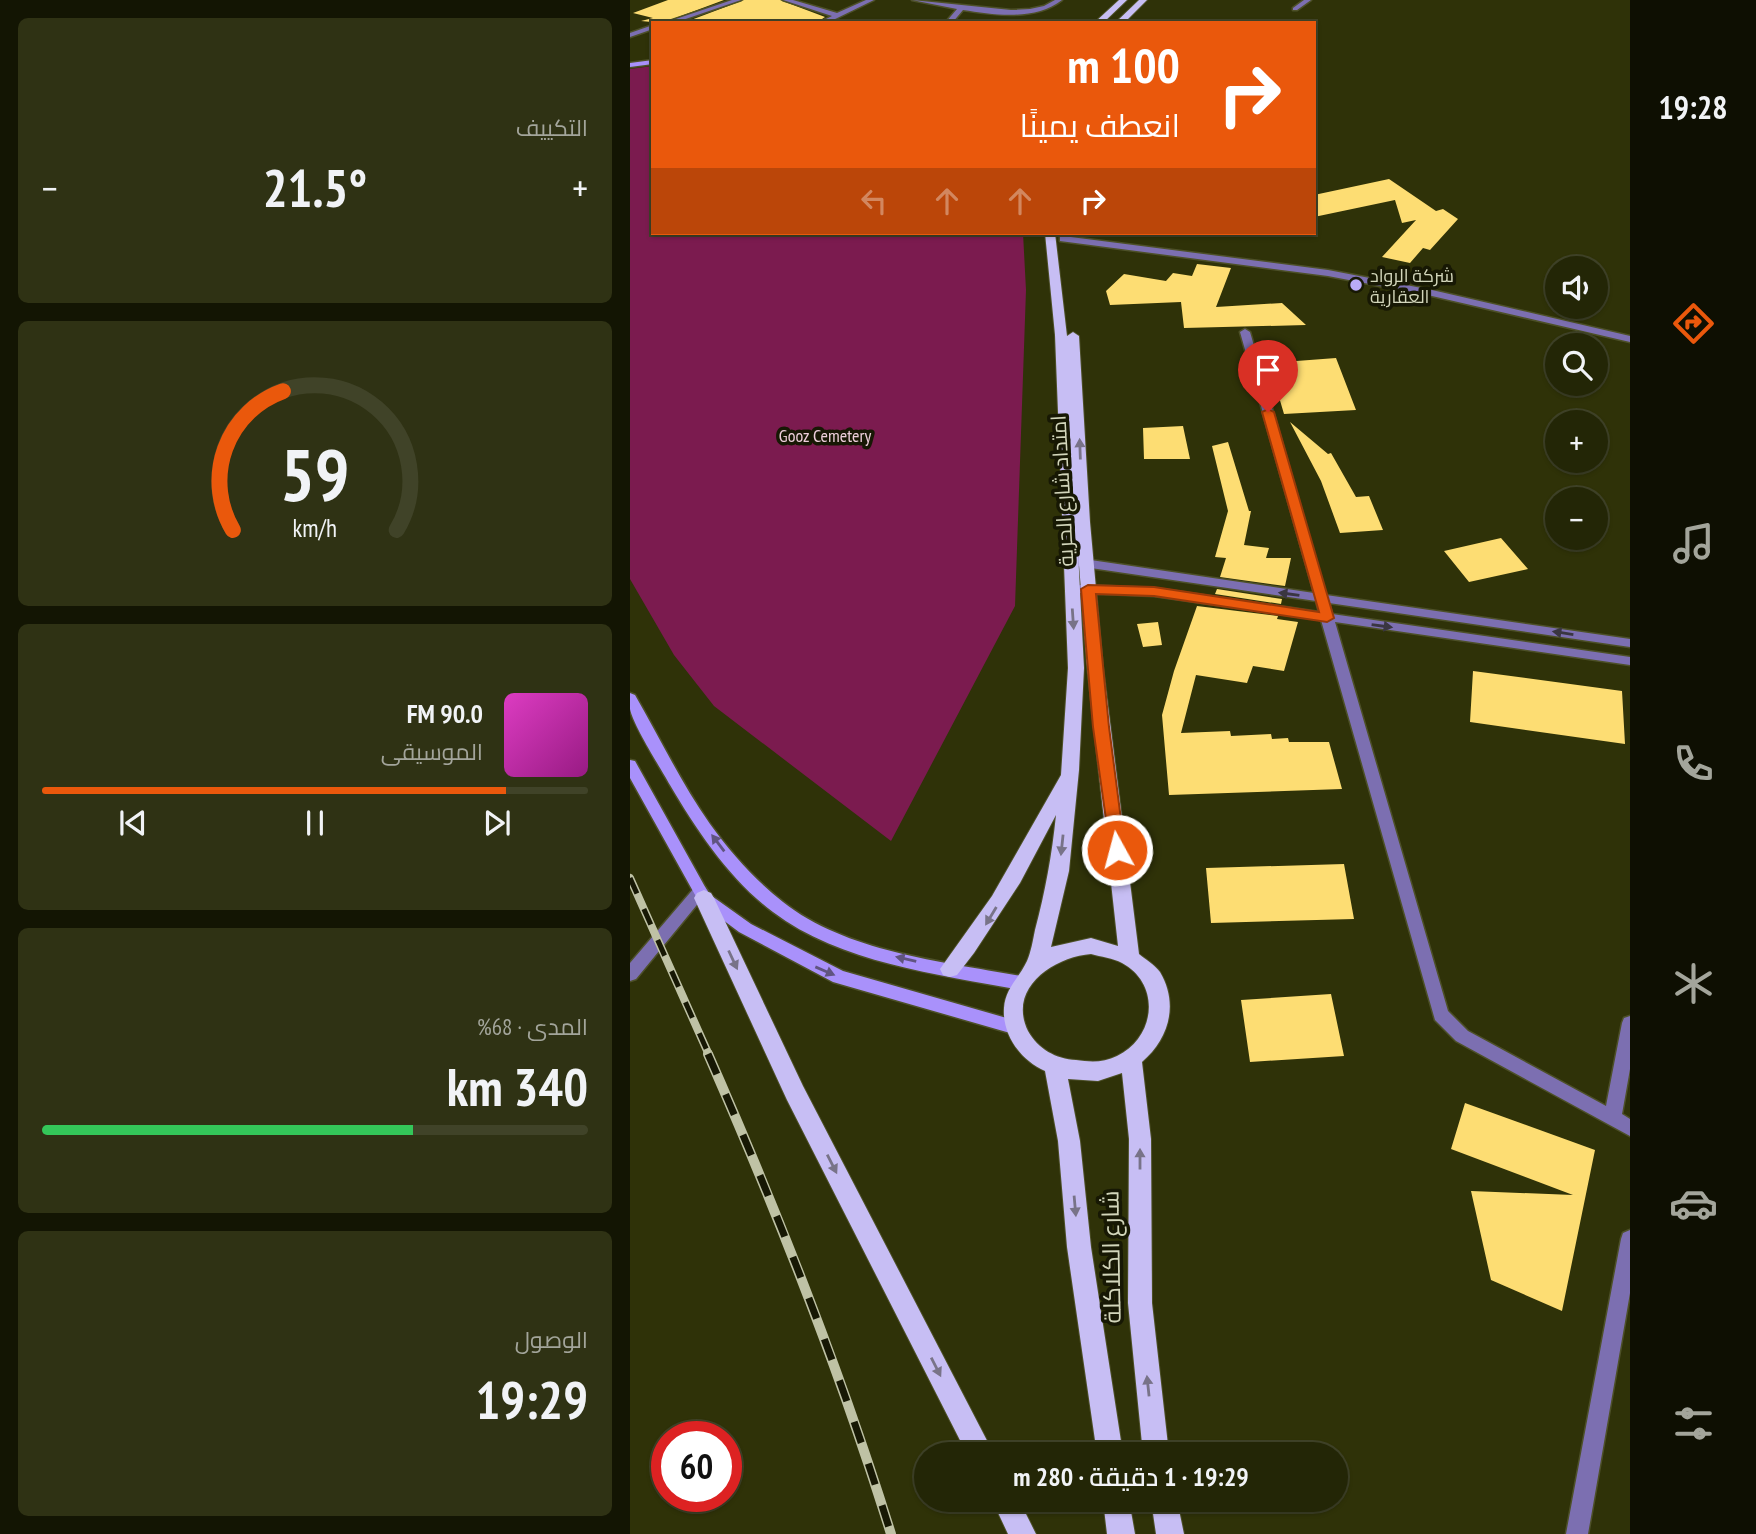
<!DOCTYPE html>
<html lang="ar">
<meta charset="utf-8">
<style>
:root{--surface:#232606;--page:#2f3214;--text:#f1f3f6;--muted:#a3a59b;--line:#404328;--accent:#ea580c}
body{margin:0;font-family:"PT Sans Narrow",Cairo,sans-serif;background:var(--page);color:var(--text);direction:rtl;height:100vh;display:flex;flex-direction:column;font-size:26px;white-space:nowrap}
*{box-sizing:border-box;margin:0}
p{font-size:23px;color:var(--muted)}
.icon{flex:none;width:38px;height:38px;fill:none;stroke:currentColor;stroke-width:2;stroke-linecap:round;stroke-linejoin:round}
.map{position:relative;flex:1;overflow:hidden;direction:ltr}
.side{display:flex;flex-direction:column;gap:18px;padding:18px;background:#131503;width:630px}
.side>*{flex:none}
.hud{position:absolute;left:21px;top:21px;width:665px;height:214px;border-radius:0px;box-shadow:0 2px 5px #0004,0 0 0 2px var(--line);direction:rtl;background:#ea580c;color:#fff;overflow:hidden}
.fabs{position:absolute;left:915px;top:256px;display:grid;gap:14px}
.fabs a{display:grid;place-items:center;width:63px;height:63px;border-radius:50%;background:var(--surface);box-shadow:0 2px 5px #0004,0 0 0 2px var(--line);font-size:35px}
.speed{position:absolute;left:21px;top:1421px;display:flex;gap:14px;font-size:35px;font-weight:700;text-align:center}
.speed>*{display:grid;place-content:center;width:91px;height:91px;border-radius:50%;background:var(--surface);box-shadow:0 2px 5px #0004,0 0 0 2px var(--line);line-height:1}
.speed .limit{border:10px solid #d22;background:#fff;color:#111}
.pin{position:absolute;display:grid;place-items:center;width:60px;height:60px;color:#fff;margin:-72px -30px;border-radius:50% 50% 50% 0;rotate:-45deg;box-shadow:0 0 7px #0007}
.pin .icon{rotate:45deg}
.me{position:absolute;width:77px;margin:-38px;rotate:353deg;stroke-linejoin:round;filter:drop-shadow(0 0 5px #0008)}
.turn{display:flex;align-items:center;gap:24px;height:147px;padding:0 21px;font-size:32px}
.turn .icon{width:91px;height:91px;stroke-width:2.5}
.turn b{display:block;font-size:49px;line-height:60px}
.lanes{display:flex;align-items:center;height:66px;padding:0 21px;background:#0003;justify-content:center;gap:35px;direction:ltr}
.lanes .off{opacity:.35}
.big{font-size:52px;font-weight:600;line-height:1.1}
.side .tile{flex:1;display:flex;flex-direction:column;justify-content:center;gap:10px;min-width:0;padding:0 24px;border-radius:10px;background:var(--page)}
.side .dial{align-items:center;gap:0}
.dial svg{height:182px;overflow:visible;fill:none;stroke:var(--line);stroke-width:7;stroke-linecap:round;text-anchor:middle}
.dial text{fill:var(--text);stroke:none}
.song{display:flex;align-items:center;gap:21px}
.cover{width:84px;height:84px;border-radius:10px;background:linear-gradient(135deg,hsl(310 70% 55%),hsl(310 70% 35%))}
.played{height:7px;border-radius:4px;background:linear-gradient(90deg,var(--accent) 85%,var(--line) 85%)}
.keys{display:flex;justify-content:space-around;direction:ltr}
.heat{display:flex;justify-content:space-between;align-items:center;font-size:38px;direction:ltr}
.charge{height:10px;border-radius:5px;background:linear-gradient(90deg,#34c759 68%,var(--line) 0)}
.trip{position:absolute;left:284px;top:1442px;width:434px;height:70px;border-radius:35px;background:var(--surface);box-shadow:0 2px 5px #0004,0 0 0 2px var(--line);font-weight:600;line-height:70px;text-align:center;direction:rtl}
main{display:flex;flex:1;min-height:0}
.dock{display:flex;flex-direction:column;width:126px;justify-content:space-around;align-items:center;background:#0e0f02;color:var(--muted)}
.dock .icon{width:49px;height:49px}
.dock .current{color:var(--accent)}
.dock b{font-size:32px;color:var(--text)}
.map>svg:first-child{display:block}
.green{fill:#7b1b4f}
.building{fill:#fddd73}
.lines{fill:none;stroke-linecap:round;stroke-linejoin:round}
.street-casing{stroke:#4d5028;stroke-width:3}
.secondary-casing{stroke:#4d5028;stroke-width:3}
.primary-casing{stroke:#4d5028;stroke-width:2}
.street{fill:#7c6fb1;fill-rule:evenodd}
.secondary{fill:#a991fb;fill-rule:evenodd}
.primary{fill:#c7bef4;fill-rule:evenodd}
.rail-far1-casing{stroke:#bfc2a5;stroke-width:8}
.rail-casing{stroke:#bfc2a5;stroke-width:10}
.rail-far1{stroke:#171804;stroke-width:5;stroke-dasharray:17;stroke-linecap:butt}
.rail{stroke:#171804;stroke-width:7;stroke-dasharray:22;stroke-linecap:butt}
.oneway{fill:#787388}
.oneway2{fill:#3a3641}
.oneway3{fill:#605480}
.route{fill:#ea580c;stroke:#983908;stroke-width:2}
.poi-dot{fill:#b9abf7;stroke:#171804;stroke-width:2.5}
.labels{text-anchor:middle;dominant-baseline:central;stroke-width:7;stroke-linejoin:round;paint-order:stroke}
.far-poi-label{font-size:18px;fill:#d3d6bb;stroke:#171804;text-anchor:start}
.far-park-label{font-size:18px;fill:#edceda;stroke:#171804}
.street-label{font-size:21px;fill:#d3d6bb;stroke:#171804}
.near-street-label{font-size:24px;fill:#d3d6bb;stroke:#171804}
</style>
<main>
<nav class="dock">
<b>19:28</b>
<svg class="icon current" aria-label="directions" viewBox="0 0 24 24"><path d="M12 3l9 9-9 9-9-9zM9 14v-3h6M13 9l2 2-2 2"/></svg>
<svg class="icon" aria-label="music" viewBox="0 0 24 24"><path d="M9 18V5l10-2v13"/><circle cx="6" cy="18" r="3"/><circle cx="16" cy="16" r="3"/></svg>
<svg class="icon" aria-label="phone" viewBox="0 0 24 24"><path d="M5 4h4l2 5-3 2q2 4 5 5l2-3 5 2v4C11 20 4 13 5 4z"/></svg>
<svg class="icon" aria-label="climate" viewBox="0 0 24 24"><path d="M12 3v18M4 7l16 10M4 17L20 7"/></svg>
<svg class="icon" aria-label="car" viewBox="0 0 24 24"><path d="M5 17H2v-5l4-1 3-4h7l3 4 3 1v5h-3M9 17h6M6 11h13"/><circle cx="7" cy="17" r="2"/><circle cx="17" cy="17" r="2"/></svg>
<svg class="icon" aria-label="filters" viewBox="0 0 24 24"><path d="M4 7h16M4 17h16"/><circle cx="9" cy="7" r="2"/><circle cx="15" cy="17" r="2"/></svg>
</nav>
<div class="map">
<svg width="1000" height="1534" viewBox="0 0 1000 1534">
<rect width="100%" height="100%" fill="#2f3208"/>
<path class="green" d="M 23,66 L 23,233 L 393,233 L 396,290 L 385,606 L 261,841 L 84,706 L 44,655 L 0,579 L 0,69 Z"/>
<path class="building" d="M 38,0 L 94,0 L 32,23 L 11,21 L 23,18 L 3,13 Z
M 114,0 L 150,0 L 195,17 L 186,23 L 53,23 Z
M 759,179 L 806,211 L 813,209 L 828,219 L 800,250 L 793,248 L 780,263 L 752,257 L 786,220 L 772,223 L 765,200 L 684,217 L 684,195 Z
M 567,264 L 601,268 L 586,307 L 652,303 L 676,325 L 554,328 L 551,302 L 480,305 L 476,291 L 494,274 L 536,281 L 543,273 L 562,276 Z
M 706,358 L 726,410 L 654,414 L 639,363 Z
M 660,422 L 698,454 L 701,453 L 726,497 L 739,496 L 753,530 L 710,533 L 691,481 Z
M 553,426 L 560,459 L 514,459 L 513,428 Z
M 598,442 L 619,511 L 621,511 L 614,545 L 639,548 L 636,558 L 661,558 L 655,586 L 590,577 L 596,558 L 585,557 L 598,511 L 582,446 Z
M 871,538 L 898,569 L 839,582 L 814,551 Z
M 587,589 L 652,599 L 651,604 L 585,594 Z
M 567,606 L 648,616 L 647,619 L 668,622 L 654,671 L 623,666 L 617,683 L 566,675 L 551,733 L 600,731 L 601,736 L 641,734 L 642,739 L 658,738 L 659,742 L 699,742 L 712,789 L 539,795 L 532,715 L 544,671 Z
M 528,622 L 532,645 L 513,647 L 507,624 Z
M 843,671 L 992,691 L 995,744 L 840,722 Z
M 714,864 L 724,919 L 581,923 L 576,868 Z
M 701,994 L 714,1056 L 620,1062 L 611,1000 Z
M 835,1103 L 965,1150 L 932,1311 L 861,1280 L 841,1191 L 943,1195 L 821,1149 Z"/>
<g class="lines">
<g class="street-casing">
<path id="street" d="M 102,0 L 111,0 L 44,23 L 34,23 Z
M 153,0 L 163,0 L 207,13 L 236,0 L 244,0 L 197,23 L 188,23 L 202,16 Z
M 282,0 L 381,10 L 400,9 L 414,6 L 425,0 L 432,0 C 405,21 365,15 333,10 L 322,23 L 315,23 L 327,9 Z
M 674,0 L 681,0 L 667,10 L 663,10 L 663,8 Z
M 23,25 L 23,29 L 0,37 L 0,33 Z
M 433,236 L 698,270 L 802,290 L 1000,336 L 1000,342 L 802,296 L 698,276 L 430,241 L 430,237 Z
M 615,329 L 620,332 L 696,595 L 1000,639 L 1000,647 L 699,603 L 702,614 L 1000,657 L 1000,665 L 705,622 L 818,1011 L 838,1031 L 976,1106 L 992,1023 L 994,1018 L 1000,1016 L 1000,1069 L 992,1114 L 1000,1119 L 1000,1136 L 826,1041 L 805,1020 L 691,620 L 524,596 L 450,593 L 444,589 L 450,585 L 524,588 L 689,612 L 686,601 L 447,566 L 441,562 L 447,558 L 684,593 L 610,332 Z
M 70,885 L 75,887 L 78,891 L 75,895 L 6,979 L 0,981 L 0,963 L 65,887 Z
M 1000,1230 L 1000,1293 L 958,1534 L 936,1534 L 991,1239 L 993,1233 Z"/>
</g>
<g class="secondary-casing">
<path id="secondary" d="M 23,60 L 23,64 L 0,67 L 0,63 Z
M 0,693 L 5,695 C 30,738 51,783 80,824 C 101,853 125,880 153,902 C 216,952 314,962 391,976 L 397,978 L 399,983 L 397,988 L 391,990 C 311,975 210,963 143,912 C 100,880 67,831 40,785 C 31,769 3,725 0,709 C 0,705 0,698 0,693 Z
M 0,760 L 5,761 L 79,894 L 121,924 L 213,971 L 387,1021 L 393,1023 L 395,1028 L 393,1033 L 387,1035 L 203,982 L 109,932 L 69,902 L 0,778 Z"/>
</g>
<g class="primary-casing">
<path id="primary" d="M 489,0 L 497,0 L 473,23 L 464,23 Z
M 509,0 L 517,0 L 494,23 L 485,23 Z
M 415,233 L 425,233 L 437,336 L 443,332 L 449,336 L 460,522 L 473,666 L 509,954 C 515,959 525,965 530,972 C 549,1004 539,1039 512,1062 L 521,1139 L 522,1303 L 539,1454 L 513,1454 L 498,1303 L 499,1139 L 492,1073 L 468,1081 L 438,1079 L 450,1141 L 461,1247 L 493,1454 L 467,1454 L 437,1247 L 428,1141 L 415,1071 C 392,1061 372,1036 374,1008 C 375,989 389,978 397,961 C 401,952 403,940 405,930 C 415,892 422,855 426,815 L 390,883 L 344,953 L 327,975 L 320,977 L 313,975 L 310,969 L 362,896 L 431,775 L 438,668 L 425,335 ZM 448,552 L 457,666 L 488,946 L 461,938 L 421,947 L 439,871 L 449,770 L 454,668 ZM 461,954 C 471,957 483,958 492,963 C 531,984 526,1037 487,1056 C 473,1063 460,1062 446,1060 C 426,1059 408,1049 398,1031 C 377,988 424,957 461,954 Z
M 74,890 L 81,893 L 84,898 L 173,1086 L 364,1454 L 337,1454 L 157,1100 L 64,898 L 67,893 Z
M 362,1500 L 389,1500 L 406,1534 L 378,1534 Z
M 473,1500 L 499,1500 L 505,1534 L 477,1534 Z
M 521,1500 L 547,1500 L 554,1534 L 526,1534 Z"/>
</g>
<use href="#street" class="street"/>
<use href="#secondary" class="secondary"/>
<use href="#primary" class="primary"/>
<g class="rail-far1-casing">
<path id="rail-far1" d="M 0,878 L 79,1055"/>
</g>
<g class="rail-casing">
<path id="rail" d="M 78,1054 C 147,1211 210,1370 261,1534"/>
</g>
<use href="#rail-far1" class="rail-far1"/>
<use href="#rail" class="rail"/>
</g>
<defs><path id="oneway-solid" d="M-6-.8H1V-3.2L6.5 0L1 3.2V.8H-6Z" transform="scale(1.75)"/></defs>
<g class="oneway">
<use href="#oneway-solid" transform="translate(450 449) rotate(-92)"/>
<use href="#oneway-solid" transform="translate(443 619) rotate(86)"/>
<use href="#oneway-solid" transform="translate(432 845) rotate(96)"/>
<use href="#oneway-solid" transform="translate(361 916) rotate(121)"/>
<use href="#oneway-solid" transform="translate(103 960) rotate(65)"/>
<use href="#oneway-solid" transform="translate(510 1159) rotate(-90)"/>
<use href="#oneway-solid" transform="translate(202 1164) rotate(63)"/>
<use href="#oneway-solid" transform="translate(445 1206) rotate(85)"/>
<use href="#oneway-solid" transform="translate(306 1367) rotate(63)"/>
<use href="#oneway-solid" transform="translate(518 1386) rotate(-96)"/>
</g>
<g class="oneway2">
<use href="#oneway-solid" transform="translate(659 594) rotate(-172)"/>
<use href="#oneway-solid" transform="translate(752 626) rotate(8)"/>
<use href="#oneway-solid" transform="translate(933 633) rotate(-171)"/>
</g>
<g class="oneway3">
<use href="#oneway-solid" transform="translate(88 843) rotate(-127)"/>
<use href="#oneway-solid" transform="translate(276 959) rotate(-167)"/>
<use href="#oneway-solid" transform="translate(195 971) rotate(23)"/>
</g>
<path class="route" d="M 638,409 L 644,412 L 704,618 L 697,622 L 524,596 L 466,594 L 479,727 L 495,850 L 493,855 L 481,855 L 463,727 L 451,589 L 458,585 L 524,587 L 689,612 L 632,412 Z"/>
<circle class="poi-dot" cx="726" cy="285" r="7"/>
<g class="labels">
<g class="far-poi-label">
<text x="740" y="275">شركة الرواد<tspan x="740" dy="21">العقارية</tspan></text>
</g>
<g class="far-park-label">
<text x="195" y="435">Gooz Cemetery</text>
</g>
<g class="street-label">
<text transform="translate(432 491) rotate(-93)">امتداد شارع الحرية</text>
</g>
<g class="near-street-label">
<text transform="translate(481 1257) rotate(-91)">شارع الكلاكلة</text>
</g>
</g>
</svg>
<div class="fabs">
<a><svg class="icon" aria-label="sound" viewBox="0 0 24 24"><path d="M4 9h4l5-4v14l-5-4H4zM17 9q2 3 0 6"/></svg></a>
<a><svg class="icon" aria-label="search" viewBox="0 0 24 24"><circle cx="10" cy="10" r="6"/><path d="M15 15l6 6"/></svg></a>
<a>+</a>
<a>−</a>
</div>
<div class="speed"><div class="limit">60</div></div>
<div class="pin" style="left:638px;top:412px;background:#d93025"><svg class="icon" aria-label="arrive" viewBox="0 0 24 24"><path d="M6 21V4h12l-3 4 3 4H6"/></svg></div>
<svg class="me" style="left:487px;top:850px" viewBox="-20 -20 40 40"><circle r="17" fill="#ea580c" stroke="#fff" stroke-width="3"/><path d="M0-11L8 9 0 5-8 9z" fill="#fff"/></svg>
<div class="trip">19:29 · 1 دقيقة · 280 m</div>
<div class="hud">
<div class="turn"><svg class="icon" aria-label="right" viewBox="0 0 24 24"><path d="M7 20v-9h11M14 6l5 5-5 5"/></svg><div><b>100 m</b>انعطف يمينًا</div></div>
<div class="lanes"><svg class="icon off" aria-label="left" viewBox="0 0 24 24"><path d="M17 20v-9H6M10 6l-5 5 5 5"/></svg><svg class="icon off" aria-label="ahead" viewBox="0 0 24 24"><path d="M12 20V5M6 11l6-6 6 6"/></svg><svg class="icon off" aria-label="ahead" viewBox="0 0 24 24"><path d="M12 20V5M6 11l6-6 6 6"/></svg><svg class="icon" aria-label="right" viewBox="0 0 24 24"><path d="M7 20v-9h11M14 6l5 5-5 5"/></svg></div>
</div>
</div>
<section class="side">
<div class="tile"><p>التكييف</p>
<div class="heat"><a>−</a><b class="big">21.5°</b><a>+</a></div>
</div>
<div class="tile dial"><svg viewBox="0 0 100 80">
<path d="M14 69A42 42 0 1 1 86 69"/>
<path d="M14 69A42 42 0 0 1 36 8" stroke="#ea580c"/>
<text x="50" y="56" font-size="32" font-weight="700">59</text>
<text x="50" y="72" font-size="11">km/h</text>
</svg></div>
<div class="tile">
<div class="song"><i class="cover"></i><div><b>90.0 FM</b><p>الموسيقى</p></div></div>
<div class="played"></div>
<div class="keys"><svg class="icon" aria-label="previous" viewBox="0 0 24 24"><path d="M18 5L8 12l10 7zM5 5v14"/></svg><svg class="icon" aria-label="pause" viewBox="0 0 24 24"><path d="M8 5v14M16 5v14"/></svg><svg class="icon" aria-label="next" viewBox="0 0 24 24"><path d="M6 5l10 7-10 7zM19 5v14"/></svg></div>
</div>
<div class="tile"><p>المدى · 68%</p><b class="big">340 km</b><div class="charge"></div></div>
<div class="tile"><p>الوصول</p><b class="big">19:29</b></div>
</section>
</main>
